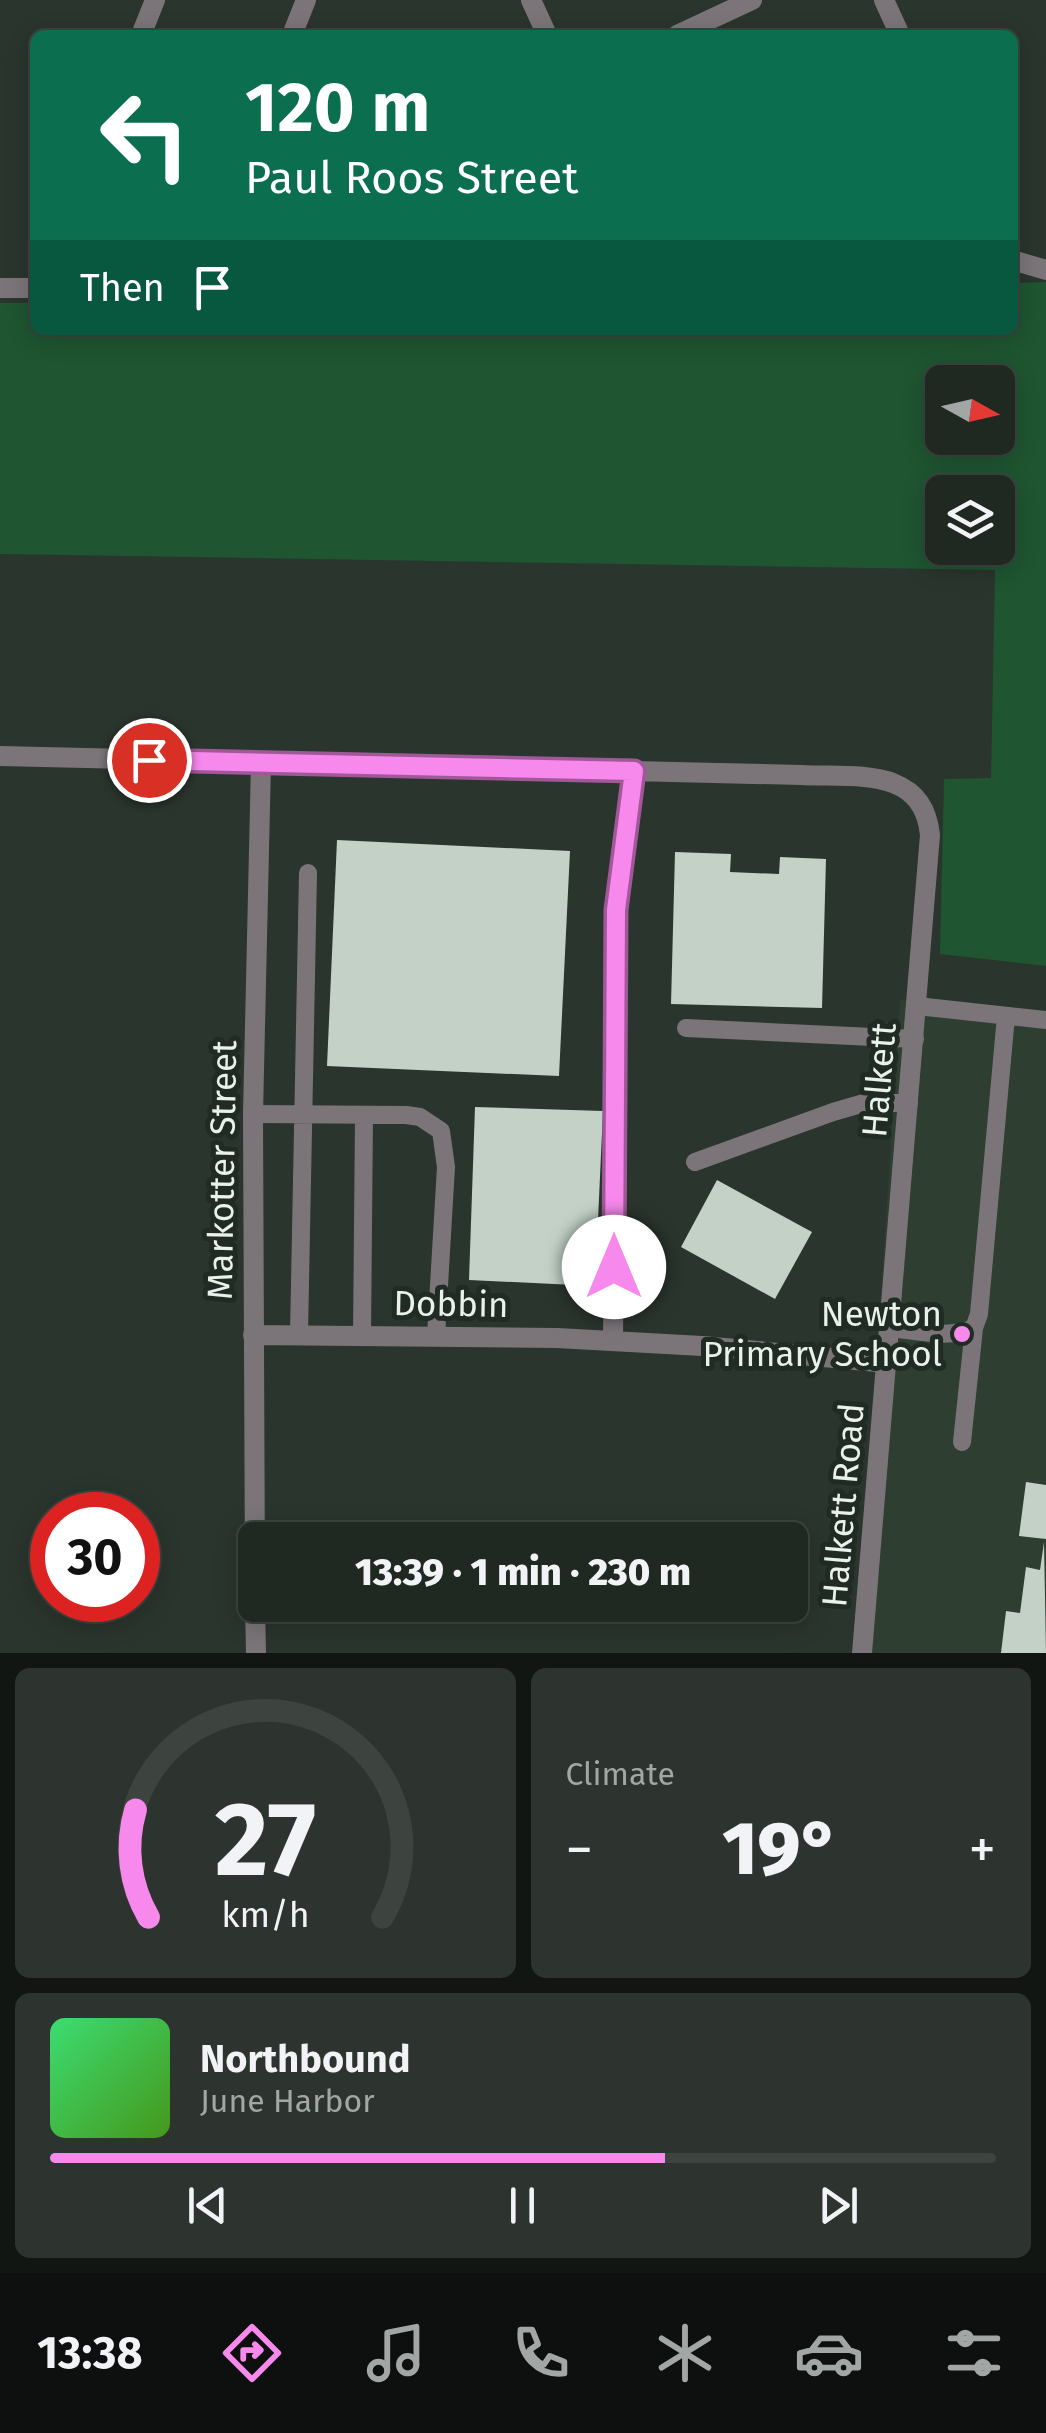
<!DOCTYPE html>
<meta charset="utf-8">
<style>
:root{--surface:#202822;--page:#2d342f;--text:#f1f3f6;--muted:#a2a6a5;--line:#3d4440;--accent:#f788ec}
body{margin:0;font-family:"Fira Sans",sans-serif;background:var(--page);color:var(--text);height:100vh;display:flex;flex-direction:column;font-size:38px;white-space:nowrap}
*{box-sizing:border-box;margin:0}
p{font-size:32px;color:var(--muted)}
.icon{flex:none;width:55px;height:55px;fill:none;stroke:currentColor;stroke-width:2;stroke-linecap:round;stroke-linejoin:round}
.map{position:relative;height:1653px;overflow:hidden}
.sheet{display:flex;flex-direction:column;gap:15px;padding:15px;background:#121613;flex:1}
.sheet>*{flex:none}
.hud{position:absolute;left:30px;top:30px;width:988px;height:305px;border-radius:15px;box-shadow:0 5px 25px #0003,0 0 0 2px var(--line);background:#0b6e4f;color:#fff;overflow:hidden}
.needle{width:65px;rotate:98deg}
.fabs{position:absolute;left:925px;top:365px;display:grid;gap:20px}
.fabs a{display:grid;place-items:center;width:90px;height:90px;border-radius:15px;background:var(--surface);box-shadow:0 5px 25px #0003,0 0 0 2px var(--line);font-size:50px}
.speed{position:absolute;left:30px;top:1492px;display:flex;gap:20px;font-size:50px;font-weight:700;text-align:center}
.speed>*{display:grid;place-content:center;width:130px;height:130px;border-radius:50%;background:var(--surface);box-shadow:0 5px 25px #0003,0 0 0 2px var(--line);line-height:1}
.speed .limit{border:15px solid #d22;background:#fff;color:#111}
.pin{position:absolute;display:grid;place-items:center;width:85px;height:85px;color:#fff;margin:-42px;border:5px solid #fff;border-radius:50%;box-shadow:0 2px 10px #0007}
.me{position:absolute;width:110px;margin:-55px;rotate:0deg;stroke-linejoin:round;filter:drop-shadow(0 0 8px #0008)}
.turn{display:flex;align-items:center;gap:35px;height:210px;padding:0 50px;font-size:45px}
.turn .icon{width:130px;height:130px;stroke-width:2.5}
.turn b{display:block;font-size:70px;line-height:85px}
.then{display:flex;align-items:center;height:95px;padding:0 50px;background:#0003;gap:20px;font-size:38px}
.big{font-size:75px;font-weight:800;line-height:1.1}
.sheet .tile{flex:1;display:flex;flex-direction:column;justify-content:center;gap:15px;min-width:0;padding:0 35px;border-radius:15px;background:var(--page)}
.sheet .dial{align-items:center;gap:0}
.dial svg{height:260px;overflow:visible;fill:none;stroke:var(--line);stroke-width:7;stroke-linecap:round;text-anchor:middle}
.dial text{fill:var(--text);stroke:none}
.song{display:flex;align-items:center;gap:30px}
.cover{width:120px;height:120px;border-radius:15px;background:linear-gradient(135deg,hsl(140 70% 55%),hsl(100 70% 35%))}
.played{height:10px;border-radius:5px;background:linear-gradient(90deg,var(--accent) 65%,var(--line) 65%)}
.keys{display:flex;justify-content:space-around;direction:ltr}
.heat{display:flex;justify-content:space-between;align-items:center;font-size:55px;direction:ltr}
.sheet .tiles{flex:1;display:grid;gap:15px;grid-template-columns:1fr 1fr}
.tile:last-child{grid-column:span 2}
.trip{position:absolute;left:238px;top:1522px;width:570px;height:100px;border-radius:15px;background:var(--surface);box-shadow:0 5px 25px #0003,0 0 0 2px var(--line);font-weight:800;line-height:100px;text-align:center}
.tab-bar{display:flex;height:160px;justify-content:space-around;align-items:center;background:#0d100e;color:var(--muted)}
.tab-bar .icon{width:70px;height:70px}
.tab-bar .on{color:var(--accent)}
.tab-bar b{font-size:45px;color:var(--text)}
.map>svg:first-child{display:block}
.built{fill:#2e3e31}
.green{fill:#1f5531;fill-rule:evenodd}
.building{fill:#c3d1c6}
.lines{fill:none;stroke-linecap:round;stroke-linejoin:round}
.service{stroke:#7b757a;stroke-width:18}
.minor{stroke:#7b757a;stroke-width:20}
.route-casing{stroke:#a15899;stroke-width:25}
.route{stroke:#f788ec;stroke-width:18}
.poi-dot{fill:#f788ec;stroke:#202b23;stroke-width:4}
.labels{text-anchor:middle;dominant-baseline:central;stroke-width:10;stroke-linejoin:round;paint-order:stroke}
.street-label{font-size:35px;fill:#eaf0eb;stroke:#202b23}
.poi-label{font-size:35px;fill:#eaf0eb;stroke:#202b23;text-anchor:end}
</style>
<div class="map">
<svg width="1046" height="1653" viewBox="0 0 1046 1653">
<rect width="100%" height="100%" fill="#2a352d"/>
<path class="built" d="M 900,1000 L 1046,1015 L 1046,1653 L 858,1653 Z"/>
<path class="green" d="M 1046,282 L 1046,966 L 940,954 L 944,779 L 991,778 L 995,570 L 0,554 L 0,303 L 35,303 L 35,330 L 1012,330 L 1013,283 ZM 942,382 L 998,382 L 998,438 L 942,438 ZM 942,492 L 998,492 L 998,548 L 942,548 Z"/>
<path class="building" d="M 337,840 L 570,851 L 559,1076 L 327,1066 Z
M 675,852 L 731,854 L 730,872 L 779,874 L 780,857 L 826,859 L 822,1008 L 671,1004 Z
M 475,1107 L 603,1111 L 595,1286 L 469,1280 Z
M 717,1180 L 812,1232 L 775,1299 L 681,1247 Z
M 1026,1482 L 1046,1485 L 1046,1539 L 1019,1536 Z
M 1044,1542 L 1046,1653 L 1001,1653 L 1006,1611 L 1020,1613 L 1026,1567 L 1040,1570 Z"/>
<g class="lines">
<path class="service" d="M 917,1006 L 1046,1020
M 686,1028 L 915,1039
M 253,1114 L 406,1115 L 420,1117 L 441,1131 L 446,1167 L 436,1336
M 695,1162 L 833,1112 L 864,1103 L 909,1103
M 891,1328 C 918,1331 949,1339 974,1328 L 979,1314 L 1006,1016
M 299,1335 L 308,873
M 362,1336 L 364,1116
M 962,1442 L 974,1328"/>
<path class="minor" d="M 531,0 L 547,35
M 884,0 L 900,35
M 141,35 L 155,0
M 292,35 L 306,0
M 677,35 L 752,0
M 1012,260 L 1046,270
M 0,288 L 35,288
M 0,756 L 801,775 C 853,778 923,765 930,835 L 862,1653
M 253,1335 L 557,1338 L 702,1346 L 888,1363
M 613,1341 L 617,910 L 634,771
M 255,1578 L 253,1114 L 261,762
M 255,1605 L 256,1653"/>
</g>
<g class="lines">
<g class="route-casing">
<path id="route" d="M 149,760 L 634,771 L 616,910 L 614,1267"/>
</g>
<use href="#route" class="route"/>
</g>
<circle class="poi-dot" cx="962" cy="1334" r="10"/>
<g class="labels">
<g class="street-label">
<text transform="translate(879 1080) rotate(-85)">Halkett</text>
<text transform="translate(222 1170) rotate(-89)">Markotter Street</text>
<text transform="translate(451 1304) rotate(1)">Dobbin</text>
<text transform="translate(843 1505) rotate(-85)">Halkett Road</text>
</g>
<g class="poi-label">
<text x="942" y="1314">Newton<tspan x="942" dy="40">Primary School</tspan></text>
</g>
</g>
</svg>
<div class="fabs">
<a><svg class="needle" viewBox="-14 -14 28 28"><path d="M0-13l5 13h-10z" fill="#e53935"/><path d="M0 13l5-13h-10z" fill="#a2a6a5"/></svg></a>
<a><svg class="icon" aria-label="layers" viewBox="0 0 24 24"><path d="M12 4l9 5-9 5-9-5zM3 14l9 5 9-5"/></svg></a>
</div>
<div class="speed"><div class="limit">30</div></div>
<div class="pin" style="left:149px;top:760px;background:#d93025"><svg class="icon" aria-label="arrive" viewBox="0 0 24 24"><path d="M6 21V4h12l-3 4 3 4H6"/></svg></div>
<svg class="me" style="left:614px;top:1267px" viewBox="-20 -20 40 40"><circle r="19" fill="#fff"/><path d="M0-13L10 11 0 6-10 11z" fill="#f788ec"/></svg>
<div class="trip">13:39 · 1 min · 230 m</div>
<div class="hud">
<div class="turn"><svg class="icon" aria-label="left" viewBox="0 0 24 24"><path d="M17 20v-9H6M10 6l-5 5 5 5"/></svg><div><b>120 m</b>Paul Roos Street</div></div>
<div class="then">Then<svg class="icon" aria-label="arrive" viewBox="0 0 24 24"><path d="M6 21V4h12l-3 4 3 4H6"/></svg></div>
</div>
</div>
<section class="sheet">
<div class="tiles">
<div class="tile dial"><svg viewBox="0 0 100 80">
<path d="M14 69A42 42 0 1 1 86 69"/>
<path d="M14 69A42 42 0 0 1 10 36" stroke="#f788ec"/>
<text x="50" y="56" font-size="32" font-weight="700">27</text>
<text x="50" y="72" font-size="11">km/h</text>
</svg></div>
<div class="tile"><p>Climate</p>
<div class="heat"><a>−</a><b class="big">19°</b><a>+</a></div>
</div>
<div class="tile">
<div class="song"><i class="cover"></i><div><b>Northbound</b><p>June Harbor</p></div></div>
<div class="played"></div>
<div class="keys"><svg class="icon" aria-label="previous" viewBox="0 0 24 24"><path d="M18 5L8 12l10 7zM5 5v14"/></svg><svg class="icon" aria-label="pause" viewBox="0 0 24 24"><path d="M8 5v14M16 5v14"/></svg><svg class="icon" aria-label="next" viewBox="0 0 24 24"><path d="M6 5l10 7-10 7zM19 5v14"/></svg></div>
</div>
</div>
</section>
<nav class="tab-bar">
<b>13:38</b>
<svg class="icon on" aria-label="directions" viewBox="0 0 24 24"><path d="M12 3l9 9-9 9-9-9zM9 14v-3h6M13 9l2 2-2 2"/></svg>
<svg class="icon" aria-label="music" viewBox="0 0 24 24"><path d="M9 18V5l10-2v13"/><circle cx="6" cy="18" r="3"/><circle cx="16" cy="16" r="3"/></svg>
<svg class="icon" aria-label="phone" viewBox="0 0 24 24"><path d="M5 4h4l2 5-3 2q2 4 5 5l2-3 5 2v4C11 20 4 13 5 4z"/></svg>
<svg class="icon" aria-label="climate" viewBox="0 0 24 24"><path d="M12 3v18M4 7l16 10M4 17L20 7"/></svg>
<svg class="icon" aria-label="car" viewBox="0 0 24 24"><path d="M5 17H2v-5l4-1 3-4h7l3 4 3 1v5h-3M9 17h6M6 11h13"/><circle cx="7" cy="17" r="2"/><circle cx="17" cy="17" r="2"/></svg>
<svg class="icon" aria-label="filters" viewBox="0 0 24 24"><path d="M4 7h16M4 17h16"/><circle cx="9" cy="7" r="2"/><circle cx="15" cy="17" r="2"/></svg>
</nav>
